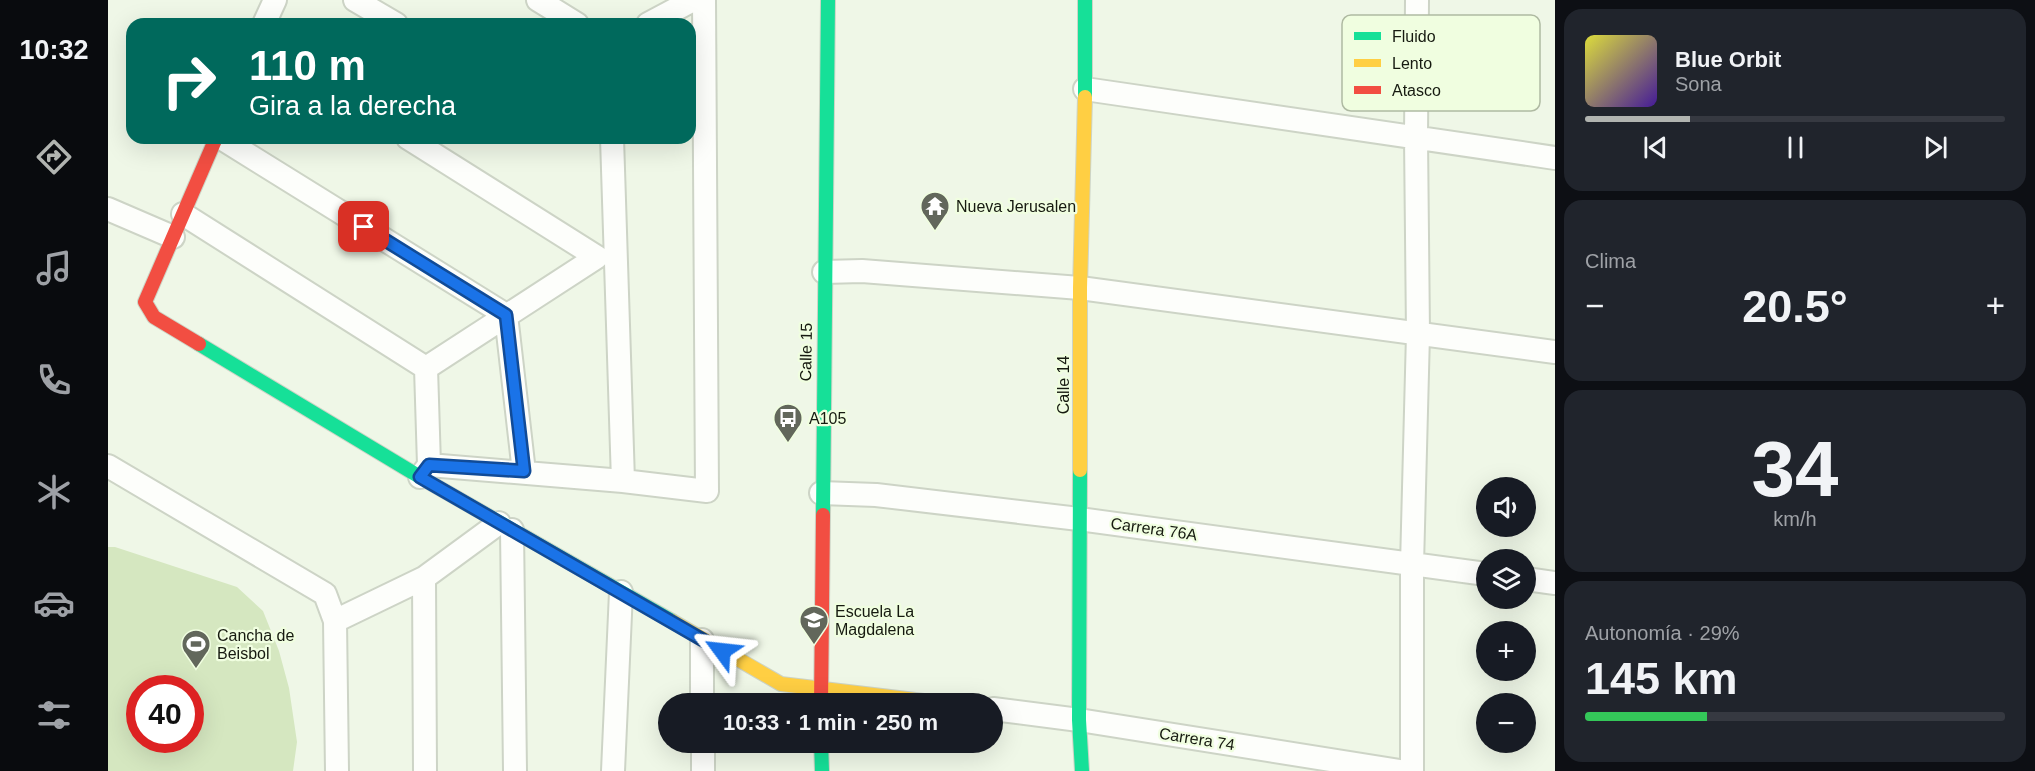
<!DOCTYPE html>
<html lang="es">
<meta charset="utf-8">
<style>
:root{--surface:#171b24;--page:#20242c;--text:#f1f3f6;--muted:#9ea1a6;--line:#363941;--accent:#b1b4b0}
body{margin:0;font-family:Arial,sans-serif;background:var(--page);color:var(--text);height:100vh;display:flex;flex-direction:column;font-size:22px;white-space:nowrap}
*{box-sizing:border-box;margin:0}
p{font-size:20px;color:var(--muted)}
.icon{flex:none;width:33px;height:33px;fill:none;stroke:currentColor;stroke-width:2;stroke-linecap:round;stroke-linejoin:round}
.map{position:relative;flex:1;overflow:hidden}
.drawer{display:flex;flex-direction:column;gap:9px;padding:9px;background:#0d0f14;width:480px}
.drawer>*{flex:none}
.banner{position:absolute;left:18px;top:18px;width:570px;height:126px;border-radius:18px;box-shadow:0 6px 24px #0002;background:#00695c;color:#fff;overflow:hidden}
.tools{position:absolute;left:1368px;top:477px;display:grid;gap:12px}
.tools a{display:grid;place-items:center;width:60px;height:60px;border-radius:50%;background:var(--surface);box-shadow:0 6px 24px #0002;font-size:30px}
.speed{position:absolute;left:18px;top:675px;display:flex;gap:12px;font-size:30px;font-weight:700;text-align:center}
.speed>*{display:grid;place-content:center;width:78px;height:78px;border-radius:50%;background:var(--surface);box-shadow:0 6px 24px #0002;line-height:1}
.speed .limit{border:9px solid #d22;background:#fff;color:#111}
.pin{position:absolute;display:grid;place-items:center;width:51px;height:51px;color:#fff;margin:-26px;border-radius:12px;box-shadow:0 3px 9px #0006}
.me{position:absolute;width:66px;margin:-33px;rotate:300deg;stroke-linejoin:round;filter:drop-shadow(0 0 4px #0008)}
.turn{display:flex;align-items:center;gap:21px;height:126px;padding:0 24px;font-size:27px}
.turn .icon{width:78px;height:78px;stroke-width:2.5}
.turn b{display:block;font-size:42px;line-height:51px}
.big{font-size:45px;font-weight:600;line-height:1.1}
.drawer .card{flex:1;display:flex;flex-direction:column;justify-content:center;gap:9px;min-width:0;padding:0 21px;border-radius:18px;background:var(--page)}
.drawer .dial{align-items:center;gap:0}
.dial b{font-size:78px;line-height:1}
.song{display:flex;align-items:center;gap:18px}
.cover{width:72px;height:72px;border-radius:9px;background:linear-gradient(135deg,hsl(60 70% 55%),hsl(260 70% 35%))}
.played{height:6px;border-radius:3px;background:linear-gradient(90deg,var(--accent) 25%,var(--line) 25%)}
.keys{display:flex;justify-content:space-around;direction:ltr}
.heat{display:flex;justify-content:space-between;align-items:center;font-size:33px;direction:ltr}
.charge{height:9px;border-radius:4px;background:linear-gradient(90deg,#34c759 29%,var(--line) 0)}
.trip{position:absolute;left:550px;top:693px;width:345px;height:60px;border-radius:30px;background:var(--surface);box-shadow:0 6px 24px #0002;font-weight:600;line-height:60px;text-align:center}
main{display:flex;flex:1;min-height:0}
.menu{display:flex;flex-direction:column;width:108px;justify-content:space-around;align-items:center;background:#090b0e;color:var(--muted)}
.menu .icon{width:42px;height:42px}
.menu .selected{color:var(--accent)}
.menu b{font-size:27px;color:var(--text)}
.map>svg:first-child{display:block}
.green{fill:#d5e7c0;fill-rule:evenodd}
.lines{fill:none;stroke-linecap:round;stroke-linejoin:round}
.street-casing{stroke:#cdd4c6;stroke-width:26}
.fast-casing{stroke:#cdd4c6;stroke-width:16}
.slow-casing{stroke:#cdd4c6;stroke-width:16}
.jam-casing{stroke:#cdd4c6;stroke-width:16}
.street{stroke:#fdfefb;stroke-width:22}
.fast{stroke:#16e098;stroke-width:14}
.slow{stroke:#ffcf43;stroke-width:14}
.jam{stroke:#f24e42;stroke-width:14}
.route-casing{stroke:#114b97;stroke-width:15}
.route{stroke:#1a73e8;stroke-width:10}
.labels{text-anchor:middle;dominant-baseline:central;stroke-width:4.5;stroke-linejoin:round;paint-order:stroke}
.poi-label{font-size:16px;fill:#161a10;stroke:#f0fee0;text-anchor:start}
.street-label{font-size:16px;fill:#161a10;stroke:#f0fee0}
.key{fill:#f0fee0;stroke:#afbaa2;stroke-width:1.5}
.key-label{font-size:16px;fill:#161a10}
</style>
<main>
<nav class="menu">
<b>10:32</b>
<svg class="icon selected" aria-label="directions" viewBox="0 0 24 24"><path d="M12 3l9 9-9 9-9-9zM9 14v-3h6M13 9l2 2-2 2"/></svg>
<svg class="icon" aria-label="music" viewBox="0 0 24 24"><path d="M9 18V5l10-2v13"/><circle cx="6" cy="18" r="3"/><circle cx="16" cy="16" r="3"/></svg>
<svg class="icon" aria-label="phone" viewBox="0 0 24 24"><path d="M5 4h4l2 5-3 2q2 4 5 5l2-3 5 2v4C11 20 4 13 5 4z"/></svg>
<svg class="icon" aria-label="climate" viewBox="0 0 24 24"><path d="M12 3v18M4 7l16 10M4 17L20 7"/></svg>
<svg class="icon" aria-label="car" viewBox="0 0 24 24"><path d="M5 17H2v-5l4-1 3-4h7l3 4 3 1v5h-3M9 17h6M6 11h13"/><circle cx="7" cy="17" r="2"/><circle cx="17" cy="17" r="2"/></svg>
<svg class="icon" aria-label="filters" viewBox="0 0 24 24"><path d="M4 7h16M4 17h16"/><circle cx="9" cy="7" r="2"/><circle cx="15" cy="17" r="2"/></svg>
</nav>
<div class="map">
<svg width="1447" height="771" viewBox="0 0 1447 771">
<rect width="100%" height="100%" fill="#eff7e7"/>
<path class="green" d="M 0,547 L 7,547 L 129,587 L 155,611 L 171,651 L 181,688 L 189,742 L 185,771 L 0,771 ZM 32,688 L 82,688 L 82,740 L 32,740 Z"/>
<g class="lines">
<g class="street-casing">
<path id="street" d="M 247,0 L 288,24
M 430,0 L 469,24
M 156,24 L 167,0
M 540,24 L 585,0
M 977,89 L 1447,158
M 113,138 L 398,315 L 416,472
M 300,138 L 489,257 L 318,368
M 504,138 L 515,481
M 0,209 L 65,237
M 75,214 L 318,368
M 716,272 L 754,271 L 972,288 L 1447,352
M 321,465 L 515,481 L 599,491 L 596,0
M 0,466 L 217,594 L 227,621 L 229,771
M 312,477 L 321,465 L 318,368
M 713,493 L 768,495 L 971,519 L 1378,574
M 404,530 L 407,771
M 316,578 L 317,771
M 1418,579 L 1447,583
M 227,621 L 316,578 L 391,523
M 594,640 L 594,704
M 885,709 L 971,720 L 1292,771
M 595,742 L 595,771
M 505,771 L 513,592
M 1304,771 L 1304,565 L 1310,334 L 1308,138 L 1309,0"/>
</g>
<g class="fast-casing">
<path id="fast" d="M 977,97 L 977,0
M 91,344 L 312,477 L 564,621
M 972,470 L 971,720 L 974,771
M 715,515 L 720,0
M 713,742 L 714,771"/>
</g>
<g class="slow-casing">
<path id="slow" d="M 972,470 L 972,288 L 977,97
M 564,621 L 673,684 L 841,704"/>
</g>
<g class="jam-casing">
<path id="jam" d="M 91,344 L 46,317 L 37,302 L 108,138
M 713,704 L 715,515"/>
</g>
<use href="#street" class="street"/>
<use href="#fast" class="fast"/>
<use href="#slow" class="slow"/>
<use href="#jam" class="jam"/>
</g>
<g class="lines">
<g class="route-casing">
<path id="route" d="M 256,227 L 398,315 L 416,471 L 321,465 L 312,477 L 614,651"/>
</g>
<use href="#route" class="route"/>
</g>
<defs>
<g id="temple-pin" transform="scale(1.5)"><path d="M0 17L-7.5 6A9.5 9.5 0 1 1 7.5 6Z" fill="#62675b" stroke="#f0fee0"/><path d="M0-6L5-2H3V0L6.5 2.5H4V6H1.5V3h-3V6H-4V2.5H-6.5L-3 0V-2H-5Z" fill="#fff"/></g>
<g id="bus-pin" transform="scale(1.5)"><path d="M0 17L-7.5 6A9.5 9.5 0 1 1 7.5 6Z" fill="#62675b" stroke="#f0fee0"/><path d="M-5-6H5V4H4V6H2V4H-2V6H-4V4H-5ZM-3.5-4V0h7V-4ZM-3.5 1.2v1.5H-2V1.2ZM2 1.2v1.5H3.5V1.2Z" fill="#fff"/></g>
<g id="school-pin" transform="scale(1.5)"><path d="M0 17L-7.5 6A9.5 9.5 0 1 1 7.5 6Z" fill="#62675b" stroke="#f0fee0"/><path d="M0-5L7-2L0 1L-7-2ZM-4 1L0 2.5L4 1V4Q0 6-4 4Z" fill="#fff"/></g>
<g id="stadium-pin" transform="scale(1.5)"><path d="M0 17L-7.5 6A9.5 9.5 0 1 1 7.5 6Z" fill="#62675b" stroke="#f0fee0"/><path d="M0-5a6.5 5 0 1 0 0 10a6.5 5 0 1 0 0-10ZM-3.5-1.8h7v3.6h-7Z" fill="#fff"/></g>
</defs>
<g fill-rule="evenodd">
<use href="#temple-pin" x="827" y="206"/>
<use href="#bus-pin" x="680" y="418"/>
<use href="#school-pin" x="706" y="620"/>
<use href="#stadium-pin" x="88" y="644"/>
</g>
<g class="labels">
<g class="poi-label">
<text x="848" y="206">Nueva Jerusalen</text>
<text x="701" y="418">A105</text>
<text x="727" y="611">Escuela La<tspan x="727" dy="18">Magdalena</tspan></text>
<text x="109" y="635">Cancha de<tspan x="109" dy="18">Beisbol</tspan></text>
</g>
<g class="street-label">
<text transform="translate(698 352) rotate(-89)">Calle 15</text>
<text transform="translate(955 385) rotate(-90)">Calle 14</text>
<text transform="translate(1046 529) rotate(8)">Carrera 76A</text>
<text transform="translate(1089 739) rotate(9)">Carrera 74</text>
</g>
</g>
<rect x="1234" y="15" width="198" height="96" rx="9" class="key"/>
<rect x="1246" y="32" width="27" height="8" fill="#16e098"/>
<rect x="1246" y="59" width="27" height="8" fill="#ffcf43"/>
<rect x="1246" y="86" width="27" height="8" fill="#f24e42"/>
<g class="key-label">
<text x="1284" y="42">Fluido</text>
<text x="1284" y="69">Lento</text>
<text x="1284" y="96">Atasco</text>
</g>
</svg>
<div class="tools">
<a><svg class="icon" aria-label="sound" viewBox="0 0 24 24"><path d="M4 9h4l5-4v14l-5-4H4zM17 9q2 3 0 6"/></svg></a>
<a><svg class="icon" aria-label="layers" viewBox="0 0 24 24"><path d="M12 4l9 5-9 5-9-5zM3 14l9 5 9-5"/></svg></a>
<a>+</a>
<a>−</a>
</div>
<div class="speed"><div class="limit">40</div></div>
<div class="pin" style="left:256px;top:227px;background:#d93025"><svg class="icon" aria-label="arrive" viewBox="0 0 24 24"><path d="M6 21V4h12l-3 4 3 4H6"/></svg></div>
<svg class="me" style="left:614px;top:651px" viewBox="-20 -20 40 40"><path d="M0-17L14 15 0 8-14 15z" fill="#1a73e8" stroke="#fff" stroke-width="4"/></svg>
<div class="trip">10:33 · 1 min · 250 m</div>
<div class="banner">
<div class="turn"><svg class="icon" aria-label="right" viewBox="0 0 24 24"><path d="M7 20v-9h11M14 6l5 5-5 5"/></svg><div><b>110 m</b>Gira a la derecha</div></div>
</div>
</div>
<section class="drawer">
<div class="card">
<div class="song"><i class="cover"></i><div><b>Blue Orbit</b><p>Sona</p></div></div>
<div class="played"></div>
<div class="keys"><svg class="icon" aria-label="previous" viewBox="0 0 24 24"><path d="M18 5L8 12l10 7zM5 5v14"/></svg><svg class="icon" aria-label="pause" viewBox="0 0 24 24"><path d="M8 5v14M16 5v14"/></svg><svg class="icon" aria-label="next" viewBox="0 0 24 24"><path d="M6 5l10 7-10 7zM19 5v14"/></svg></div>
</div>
<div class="card"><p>Clima</p>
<div class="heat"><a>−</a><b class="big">20.5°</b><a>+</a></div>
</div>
<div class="card dial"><b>34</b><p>km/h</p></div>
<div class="card"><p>Autonomía · 29%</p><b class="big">145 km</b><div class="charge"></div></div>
</section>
</main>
